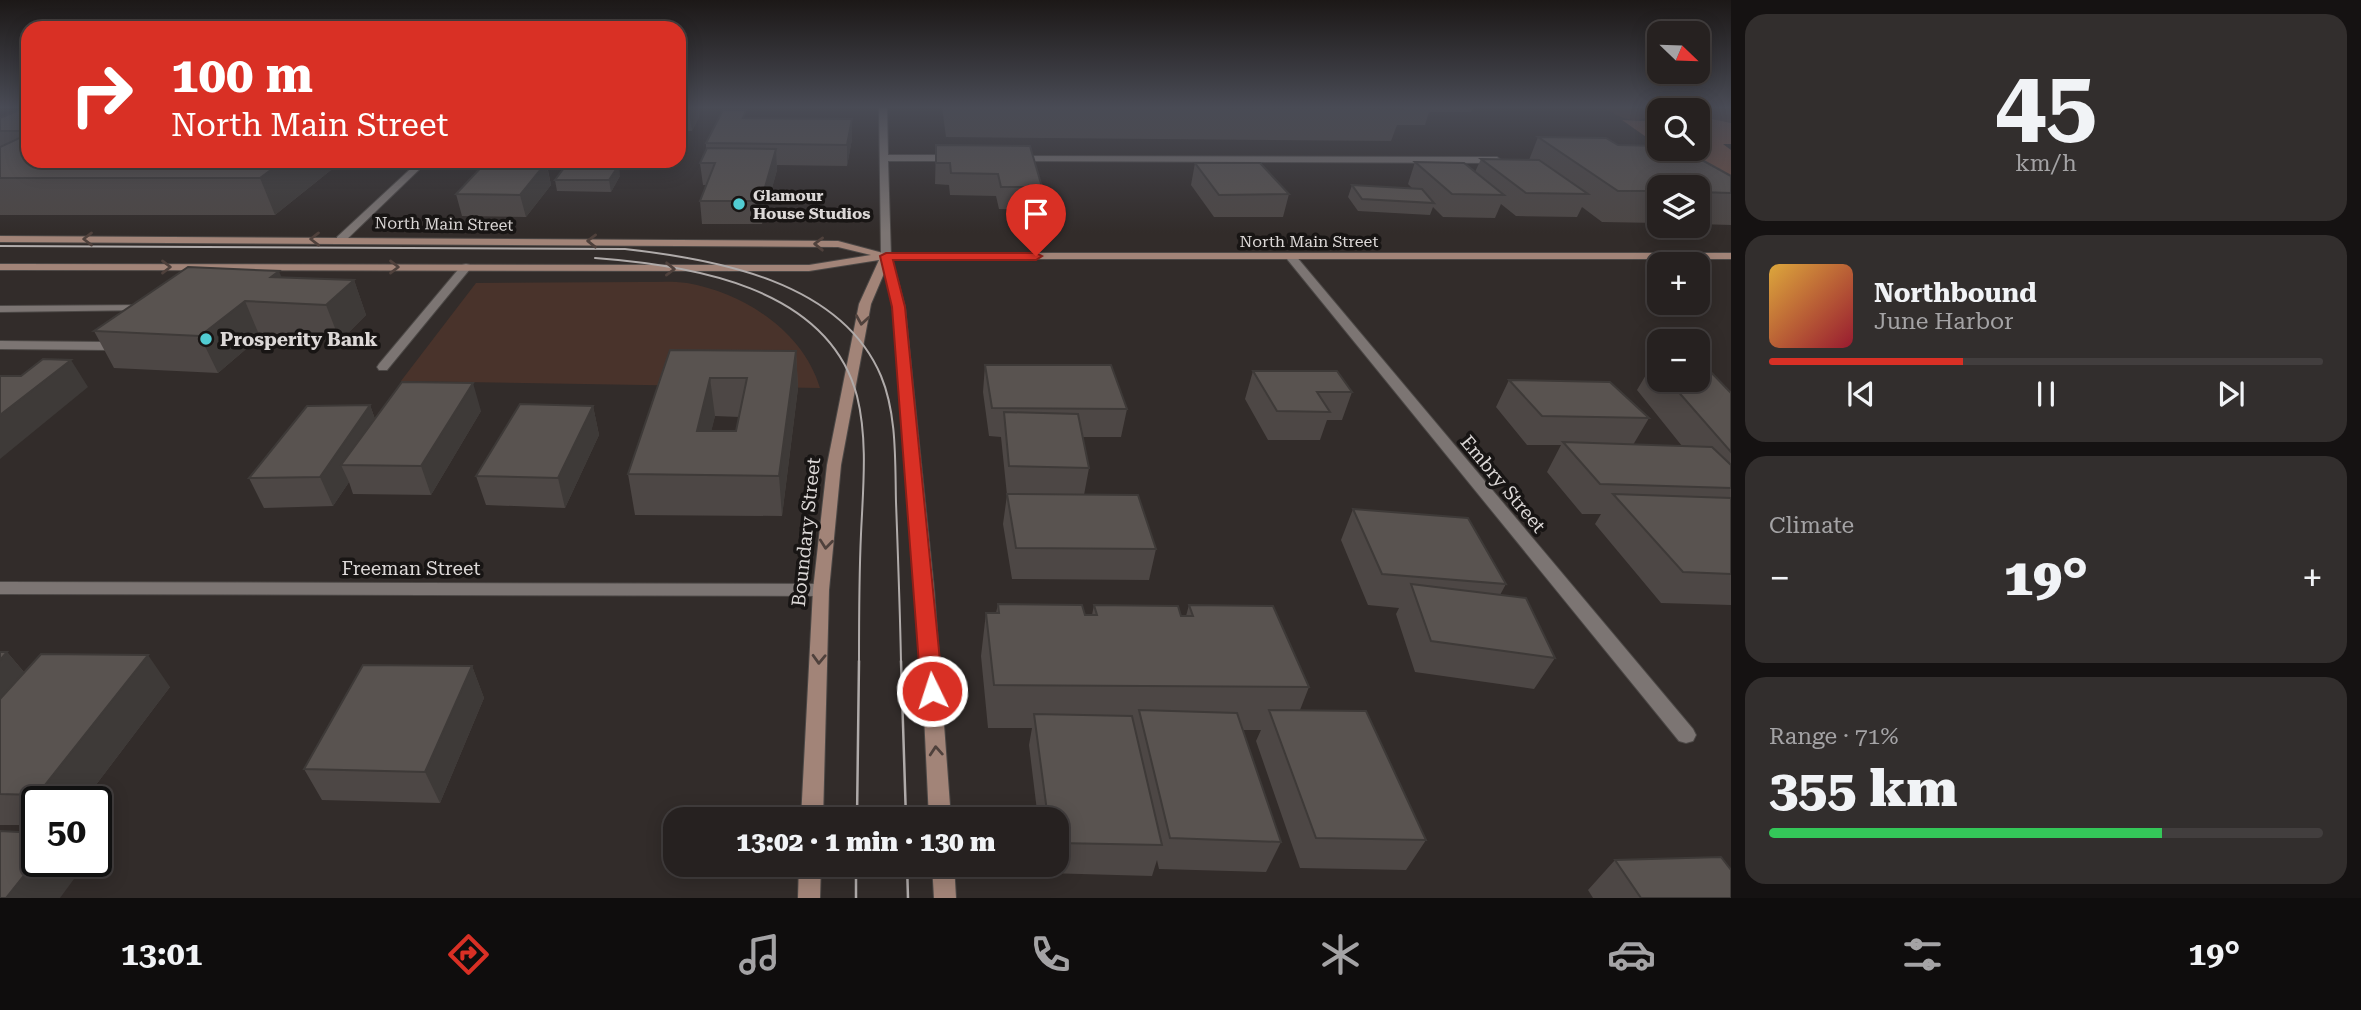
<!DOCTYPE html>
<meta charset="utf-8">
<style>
:root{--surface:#262120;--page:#322e2d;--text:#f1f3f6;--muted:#a4a3a5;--line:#423e3e;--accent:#d93025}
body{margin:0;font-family:"Roboto Serif",serif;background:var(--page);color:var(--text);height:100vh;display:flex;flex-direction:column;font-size:26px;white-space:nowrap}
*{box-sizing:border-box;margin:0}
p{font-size:23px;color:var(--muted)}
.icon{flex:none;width:38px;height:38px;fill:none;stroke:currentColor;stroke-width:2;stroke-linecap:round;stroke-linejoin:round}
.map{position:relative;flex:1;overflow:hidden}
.drawer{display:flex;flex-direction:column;gap:14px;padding:14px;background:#151212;width:630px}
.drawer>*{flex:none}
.guide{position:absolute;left:21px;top:21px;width:665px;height:147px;border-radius:21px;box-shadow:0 4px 18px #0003,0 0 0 2px var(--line);background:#d93025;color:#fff;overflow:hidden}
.needle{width:46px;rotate:113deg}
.controls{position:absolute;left:1647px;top:21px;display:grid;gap:14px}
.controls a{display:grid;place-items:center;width:63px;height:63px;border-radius:14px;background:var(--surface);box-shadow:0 4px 18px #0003,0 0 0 2px var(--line);font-size:35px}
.speed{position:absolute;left:21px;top:786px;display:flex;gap:14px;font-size:35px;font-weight:700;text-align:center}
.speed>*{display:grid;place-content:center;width:91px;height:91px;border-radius:50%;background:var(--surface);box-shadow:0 4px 18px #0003,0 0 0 2px var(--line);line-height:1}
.speed .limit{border:4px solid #111;border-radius:10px;background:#fff;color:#111}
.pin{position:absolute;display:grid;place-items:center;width:60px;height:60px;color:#fff;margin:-72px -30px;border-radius:50% 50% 50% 0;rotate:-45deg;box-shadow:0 0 7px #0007}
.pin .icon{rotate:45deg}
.me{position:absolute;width:77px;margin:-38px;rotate:356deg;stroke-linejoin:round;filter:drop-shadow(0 0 5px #0008)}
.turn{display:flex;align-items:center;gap:24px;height:147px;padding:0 35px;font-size:32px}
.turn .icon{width:91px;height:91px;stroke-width:2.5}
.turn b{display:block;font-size:49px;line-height:60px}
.big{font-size:52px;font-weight:800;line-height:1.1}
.drawer .tile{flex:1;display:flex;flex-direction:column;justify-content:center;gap:10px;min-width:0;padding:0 24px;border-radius:21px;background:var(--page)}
.drawer .dial{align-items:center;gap:0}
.dial b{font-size:91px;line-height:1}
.song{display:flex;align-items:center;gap:21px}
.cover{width:84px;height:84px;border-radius:10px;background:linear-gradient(135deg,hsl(40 70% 55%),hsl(350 70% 35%))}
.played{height:7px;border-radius:4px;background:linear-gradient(90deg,var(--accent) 35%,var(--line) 35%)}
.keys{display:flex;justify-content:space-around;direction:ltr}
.heat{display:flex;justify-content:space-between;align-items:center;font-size:38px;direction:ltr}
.charge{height:10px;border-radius:5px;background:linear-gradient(90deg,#34c759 71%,var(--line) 0)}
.trip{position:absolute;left:663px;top:807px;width:406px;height:70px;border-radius:21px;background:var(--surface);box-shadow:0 4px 18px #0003,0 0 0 2px var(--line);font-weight:800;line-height:70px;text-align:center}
.tab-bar{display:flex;height:112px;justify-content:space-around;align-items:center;background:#0f0d0d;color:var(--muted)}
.tab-bar .icon{width:49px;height:49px}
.tab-bar .active{color:var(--accent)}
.tab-bar b{font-size:32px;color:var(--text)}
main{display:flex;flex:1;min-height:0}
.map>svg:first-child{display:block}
.green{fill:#49332b}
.forest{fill:#6e4e42}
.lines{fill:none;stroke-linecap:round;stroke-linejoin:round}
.lane-casing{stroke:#4c4846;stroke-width:2}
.street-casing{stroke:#4c4846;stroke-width:2}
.secondary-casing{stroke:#4c4846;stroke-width:2}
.lane{fill:#7c7573;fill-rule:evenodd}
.street{fill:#7c7573;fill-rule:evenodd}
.secondary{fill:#a28478;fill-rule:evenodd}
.tram-far1{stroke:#b0abaa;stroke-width:2}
.tram{stroke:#b0abaa;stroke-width:2.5}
.wall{fill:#4d4745;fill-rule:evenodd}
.shaded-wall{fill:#3e3a38}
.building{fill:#595350;stroke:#3e3a38;stroke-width:2;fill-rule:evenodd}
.oneway{stroke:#4f413c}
.route{fill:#d93025;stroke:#8d1f18;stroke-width:2}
.poi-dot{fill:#51ccd2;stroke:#181514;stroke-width:2.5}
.labels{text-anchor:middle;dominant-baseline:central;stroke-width:7;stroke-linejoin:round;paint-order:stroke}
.far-poi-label{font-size:16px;font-weight:bold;fill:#dcd8d7;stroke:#181514;text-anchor:start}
.far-street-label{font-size:16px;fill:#dcd8d7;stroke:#181514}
.poi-label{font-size:19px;font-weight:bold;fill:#dcd8d7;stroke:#181514;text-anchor:start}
.street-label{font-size:19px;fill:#dcd8d7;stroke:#181514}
</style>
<main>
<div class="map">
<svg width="1731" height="898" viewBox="0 0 1731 898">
<rect width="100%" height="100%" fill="#322c2a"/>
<path class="green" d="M 1603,107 L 1731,107 L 1731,123 L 1698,116 L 1698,110 L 1659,110 L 1659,114 C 1636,124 1623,121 1603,107 Z
M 644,282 C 658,282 673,281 687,283 C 744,293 803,331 820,388 L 401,381 L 476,283 Z"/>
<path class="forest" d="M 1659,114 L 1659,146 L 1622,120 L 1644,121 Z
M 1698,116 L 1731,123 L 1731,144 L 1723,144 L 1731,150 L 1731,185 L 1663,149 L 1698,149 Z"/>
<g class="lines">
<g class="lane-casing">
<path id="lane" d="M 466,264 L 470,265 L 470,269 L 387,370 L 379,370 L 377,367 L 379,364 L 462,265 Z
M 147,305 L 153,308 L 151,310 L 0,312 L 0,306 Z
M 118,338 L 122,339 L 122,345 L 109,350 L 0,349 L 0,341 L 107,342 Z"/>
</g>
<g class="street-casing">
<path id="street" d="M 879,107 L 887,107 L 888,155 L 951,155 L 955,158 L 951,161 L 888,161 L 891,256 L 886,259 L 881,256 Z
M 1011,156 L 1497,157 L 1501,160 L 1497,163 L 1014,161 L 1011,160 Z
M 419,161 L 428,161 L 345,241 L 337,241 L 337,237 Z
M 1291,254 L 1295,255 L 1693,729 L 1696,735 L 1693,741 L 1686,743 L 1679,741 L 1287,259 L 1287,255 Z
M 0,582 L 821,584 L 827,586 L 829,590 L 827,594 L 821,596 L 0,594 Z"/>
</g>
<g class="secondary-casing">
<path id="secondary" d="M 0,236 L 838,241 L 883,253 L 1731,253 L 1731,259 L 892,259 L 905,307 L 934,589 L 951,819 L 929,819 L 918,589 L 893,307 L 885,271 L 871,304 L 841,465 L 829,590 L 823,819 L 801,819 L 813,590 L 827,465 L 859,304 L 879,260 L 809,271 L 0,270 L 0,264 L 809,265 L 871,255 L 838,247 L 0,242 Z
M 799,864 L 821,864 L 820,898 L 798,898 Z
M 932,864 L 954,864 L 956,898 L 934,898 Z"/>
</g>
<use href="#lane" class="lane"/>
<use href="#street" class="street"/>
<use href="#secondary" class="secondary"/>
<path class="tram-far1" d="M 0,246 L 625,249 C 715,259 841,281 881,376 C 897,414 895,462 896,502 C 898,556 900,609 901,662
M 595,258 C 689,265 828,286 857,396 C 868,440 863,489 861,534 C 859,577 859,620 859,662"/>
<path class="tram" d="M 901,661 L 906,819
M 857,819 L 859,661
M 856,864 L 856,898
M 907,864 L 908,898"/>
</g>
<path class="wall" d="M 28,107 L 28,161 L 328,161 L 331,170 L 275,215 L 0,215 L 0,118 Z
M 679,107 L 698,107 L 699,117 L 692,131 L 679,131 Z
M 942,107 L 1473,107 L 1471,112 L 1429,112 L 1425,125 L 1397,125 L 1391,141 L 946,137 Z
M 747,118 L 852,119 L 852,139 L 847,166 L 777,165 L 777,170 L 762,224 L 702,224 L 700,201 L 706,185 L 703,185 L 700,163 L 706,150 L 706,143 Z
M 1538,137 L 1700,154 L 1698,158 L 1731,176 L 1731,225 L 1698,224 L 1698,187 L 1659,187 L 1659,223 L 1602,222 L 1582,207 L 1577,217 L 1516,216 L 1501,204 L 1495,218 L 1443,217 L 1433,207 L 1430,215 L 1358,211 L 1348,197 L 1352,185 L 1412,188 L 1408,184 L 1415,162 L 1475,172 L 1481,159 L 1529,160 Z
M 936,145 L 1042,187 L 1039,210 L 999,209 L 996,196 L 950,195 L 949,185 L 935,184 Z
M 485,161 L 563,161 L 558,165 L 547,165 L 551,185 L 526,217 L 462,216 L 456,194 L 487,162 Z
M 1195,163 L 1289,194 L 1283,217 L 1214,217 L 1191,185 Z
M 620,176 L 611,192 L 557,191 L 555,180 Z
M 282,278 L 354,280 L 366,315 L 340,341 L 260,337 L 218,373 L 114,368 L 94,331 Z
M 670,350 L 796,351 L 798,388 L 782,516 L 635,515 L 628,474 ZM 715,416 L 739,417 L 736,431 L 711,431 Z
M 1653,363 L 1659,363 L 1659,380 L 1698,380 L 1731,393 L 1731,605 L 1661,603 L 1595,524 L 1601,514 L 1582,514 L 1547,472 L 1561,445 L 1527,445 L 1496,407 L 1509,380 L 1649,418 L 1633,445 L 1682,446 L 1637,390 Z
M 985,365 L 1127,409 L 1121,437 L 1083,437 L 1089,468 L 1084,495 L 1156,549 L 1149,580 L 1012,579 L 1003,524 L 1007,495 L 1001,437 L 989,436 L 983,392 Z
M 1253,371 L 1352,392 L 1342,420 L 1327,420 L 1320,440 L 1268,440 L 1245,399 Z
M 370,405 L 375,419 L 481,411 L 431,495 L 353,494 L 349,482 L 333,506 L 264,508 L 249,478 Z
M 593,406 L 599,435 L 565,508 L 486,505 L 476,476 Z
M 1353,509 L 1506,584 L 1500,595 L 1555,658 L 1534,689 L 1415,672 L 1396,614 L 1399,608 L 1368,605 L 1341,540 Z
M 998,604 L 1085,615 L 1092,615 L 1094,605 L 1186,616 L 1189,605 L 1309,687 L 1300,710 L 1426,840 L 1406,870 L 1300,868 L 1256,741 L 1261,730 L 1243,730 L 1281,842 L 1266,872 L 1159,869 L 1157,860 L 1152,876 L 1045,873 L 1043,864 L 1057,864 L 1057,819 L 1038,819 L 1029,745 L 1032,728 L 988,728 L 981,656 L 986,613 L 996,613 Z
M 0,652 L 7,652 L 24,672 L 170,687 L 83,802 L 37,802 L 37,825 L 0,825 Z
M 472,666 L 484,698 L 440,803 L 322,800 L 304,769 Z
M 1615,860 L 1731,898 L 1593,898 L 1588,890 Z"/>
<path class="shaded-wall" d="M 692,107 L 698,107 L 699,117 L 692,131 L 689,111 Z
M 852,119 L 852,139 L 847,166 L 847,145 Z
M 776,149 L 777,170 L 762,224 L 761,201 Z
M 283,161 L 328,161 L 331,170 L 275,215 L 260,178 Z
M 546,163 L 551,185 L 526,217 L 520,195 Z
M 619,165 L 620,176 L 611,192 L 609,180 Z
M 279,271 L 292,303 L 271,277 Z
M 354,280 L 366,315 L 340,341 L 326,305 Z
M 245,301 L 260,337 L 218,373 L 200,336 Z
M 796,351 L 798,388 L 782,516 L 779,476 Z
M 71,360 L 88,387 L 0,459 L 0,415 Z
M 710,378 L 715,416 L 702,471 L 697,431 Z
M 473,383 L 481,411 L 431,495 L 421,466 Z
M 370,405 L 380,434 L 341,465 L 349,482 L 333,506 L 320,477 Z
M 593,406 L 599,435 L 565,508 L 558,478 Z
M 7,652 L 33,683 L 0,722 L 0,660 Z
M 148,655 L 170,687 L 83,802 L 43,802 L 37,795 Z
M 472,666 L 484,698 L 440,803 L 425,772 Z
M 37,859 L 37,861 L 82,861 L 85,864 L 60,898 L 6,898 Z"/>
<path class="building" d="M 26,107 L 28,107 L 28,131 L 0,131 L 0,118 Z
M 679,107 L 692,107 L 689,111 L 679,111 Z
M 1171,107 L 1400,107 L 1402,109 Z
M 723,110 L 746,110 L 743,118 L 852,119 L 847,145 L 706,143 Z
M 28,134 L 28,161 L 283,161 L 260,178 L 0,178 L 0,147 Z
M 1538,137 L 1606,138 L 1618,145 L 1659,146 L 1659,149 L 1690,149 L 1700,154 L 1691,154 L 1731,176 L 1731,193 L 1698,192 L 1698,187 L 1659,187 L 1659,191 L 1618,191 Z
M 936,145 L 1030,146 L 1042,187 L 1001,187 L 998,174 L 951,173 L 950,163 L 936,163 Z
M 707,148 L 776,149 L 761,201 L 700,201 L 715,163 L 700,163 Z
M 1481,159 L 1539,160 L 1588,194 L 1526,193 Z
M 487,161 L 517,161 L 516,163 L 546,163 L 520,195 L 456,194 Z
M 1415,162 L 1464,163 L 1504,195 L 1452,194 Z
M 1195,163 L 1260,163 L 1289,194 L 1219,195 Z
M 567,164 L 619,165 L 609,180 L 555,180 Z
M 1352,185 L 1422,189 L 1434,203 L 1362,199 Z
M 188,267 L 279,271 L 271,277 L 354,280 L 326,305 L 245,301 L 200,336 L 94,331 Z
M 670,350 L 796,351 L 779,476 L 628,474 ZM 710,378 L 747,378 L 736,431 L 697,431 Z
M 43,359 L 71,360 L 0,415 L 0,376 L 21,376 Z
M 1653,363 L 1659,363 L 1659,370 Z
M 985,365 L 1111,365 L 1127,409 L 992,408 Z
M 1698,367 L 1707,368 L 1731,393 L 1731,452 L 1668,380 L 1698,380 Z
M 1253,371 L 1337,371 L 1352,392 L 1317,392 L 1330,412 L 1277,411 Z
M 1509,380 L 1610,382 L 1649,418 L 1542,416 Z
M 402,382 L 473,383 L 421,466 L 341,465 Z
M 520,404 L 593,406 L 558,478 L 476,476 Z
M 370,405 L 320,477 L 249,478 L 307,406 Z
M 1004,412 L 1078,414 L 1089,468 L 1009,466 Z
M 1563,442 L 1712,447 L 1731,465 L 1731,488 L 1600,484 Z
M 1007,494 L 1138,495 L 1156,549 L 1016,548 Z
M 1613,494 L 1731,498 L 1731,574 L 1683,572 Z
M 1353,509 L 1468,518 L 1506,584 L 1382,574 Z
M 1411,584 L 1526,598 L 1555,658 L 1431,641 Z
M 998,604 L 1082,605 L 1085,615 L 1097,615 L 1094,605 L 1178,606 L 1181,616 L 1193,616 L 1189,605 L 1273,606 L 1309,687 L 994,685 L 986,613 L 999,613 Z
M 0,652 L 7,652 L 0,660 Z
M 41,654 L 148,655 L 37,795 L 0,794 L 0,699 Z
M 363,665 L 472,666 L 425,772 L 304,769 Z
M 1139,710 L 1237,713 L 1281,842 L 1170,838 Z
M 1269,710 L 1366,711 L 1426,840 L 1316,838 Z
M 1034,714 L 1132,716 L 1162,845 L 1057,843 L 1057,819 L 1048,819 Z
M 0,831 L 37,833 L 37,859 L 6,898 L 0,898 Z
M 1721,857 L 1731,870 L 1731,898 L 1641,898 L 1615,860 Z"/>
<defs><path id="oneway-chevron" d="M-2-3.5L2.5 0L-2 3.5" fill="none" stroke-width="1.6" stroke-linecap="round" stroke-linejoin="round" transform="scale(1.75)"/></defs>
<g class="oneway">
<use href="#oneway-chevron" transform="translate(88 239) rotate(-180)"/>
<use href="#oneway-chevron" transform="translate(315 239) rotate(-180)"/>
<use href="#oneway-chevron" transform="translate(592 241) rotate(-179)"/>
<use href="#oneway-chevron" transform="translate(819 244) rotate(-179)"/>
<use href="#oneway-chevron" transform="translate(166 267)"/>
<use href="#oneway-chevron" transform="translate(394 267)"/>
<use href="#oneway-chevron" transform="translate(670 269) rotate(1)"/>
<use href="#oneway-chevron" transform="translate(862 320) rotate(99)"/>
<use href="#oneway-chevron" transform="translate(826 544) rotate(96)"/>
<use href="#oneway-chevron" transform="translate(819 659) rotate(92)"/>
<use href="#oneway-chevron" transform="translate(936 751) rotate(-94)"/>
</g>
<linearGradient id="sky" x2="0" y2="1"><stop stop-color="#1c1817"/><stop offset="0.46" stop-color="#494b55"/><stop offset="1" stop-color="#494b55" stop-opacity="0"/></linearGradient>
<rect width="1731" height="233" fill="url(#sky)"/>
<path class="route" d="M 886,253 L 1036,253 L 1042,256 L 1036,260 L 893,260 L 905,307 L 943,691 L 940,697 L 932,700 L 925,697 L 921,691 L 892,307 L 880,256 Z"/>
<g class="poi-dot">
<circle cx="739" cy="204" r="7"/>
<circle cx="206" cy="339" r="7"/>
</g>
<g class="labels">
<g class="far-poi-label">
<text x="753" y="195">Glamour<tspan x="753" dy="18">House Studios</tspan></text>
</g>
<g class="far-street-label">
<text transform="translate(444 224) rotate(1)">North Main Street</text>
<text x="1309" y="241">North Main Street</text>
</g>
<g class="poi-label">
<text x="220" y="339">Prosperity Bank</text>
</g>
<g class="street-label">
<text transform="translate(1503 484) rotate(50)">Embry Street</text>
<text transform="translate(806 532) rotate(-84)">Boundary Street</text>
<text x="411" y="568">Freeman Street</text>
</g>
</g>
</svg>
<div class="controls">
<a><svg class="needle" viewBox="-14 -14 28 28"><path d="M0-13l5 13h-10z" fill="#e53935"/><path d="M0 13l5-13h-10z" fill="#a4a3a5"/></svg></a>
<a><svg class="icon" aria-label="search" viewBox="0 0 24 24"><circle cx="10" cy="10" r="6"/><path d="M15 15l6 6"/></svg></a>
<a><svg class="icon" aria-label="layers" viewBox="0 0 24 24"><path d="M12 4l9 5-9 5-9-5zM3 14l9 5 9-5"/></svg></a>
<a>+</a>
<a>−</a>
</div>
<div class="speed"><div class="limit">50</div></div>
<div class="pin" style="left:1036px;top:256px;background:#d93025"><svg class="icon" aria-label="arrive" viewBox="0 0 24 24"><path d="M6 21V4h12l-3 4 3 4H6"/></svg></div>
<svg class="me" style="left:932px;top:691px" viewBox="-20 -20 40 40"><circle r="17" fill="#d93025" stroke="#fff" stroke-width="3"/><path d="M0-11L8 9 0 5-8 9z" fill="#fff"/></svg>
<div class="trip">13:02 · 1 min · 130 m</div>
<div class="guide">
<div class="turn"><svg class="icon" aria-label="right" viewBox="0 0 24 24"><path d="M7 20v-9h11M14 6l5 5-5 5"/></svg><div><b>100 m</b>North Main Street</div></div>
</div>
</div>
<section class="drawer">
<div class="tile dial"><b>45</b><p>km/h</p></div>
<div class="tile">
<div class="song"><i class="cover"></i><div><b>Northbound</b><p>June Harbor</p></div></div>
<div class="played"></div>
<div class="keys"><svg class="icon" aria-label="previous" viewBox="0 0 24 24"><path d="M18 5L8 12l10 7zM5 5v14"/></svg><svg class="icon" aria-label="pause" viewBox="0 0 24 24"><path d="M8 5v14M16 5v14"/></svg><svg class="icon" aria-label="next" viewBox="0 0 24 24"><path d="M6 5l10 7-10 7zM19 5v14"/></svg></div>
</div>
<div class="tile"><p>Climate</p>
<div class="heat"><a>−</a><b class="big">19°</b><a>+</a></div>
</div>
<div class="tile"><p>Range · 71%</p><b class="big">355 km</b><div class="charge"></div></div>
</section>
</main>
<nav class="tab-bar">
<b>13:01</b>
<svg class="icon active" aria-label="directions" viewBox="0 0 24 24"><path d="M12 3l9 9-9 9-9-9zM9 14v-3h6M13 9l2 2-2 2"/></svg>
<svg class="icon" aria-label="music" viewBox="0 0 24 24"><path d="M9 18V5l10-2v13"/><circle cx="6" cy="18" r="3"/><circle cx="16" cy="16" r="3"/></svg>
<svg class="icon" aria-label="phone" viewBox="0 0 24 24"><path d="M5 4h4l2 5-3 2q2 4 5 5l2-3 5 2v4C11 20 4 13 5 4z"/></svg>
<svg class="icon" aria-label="climate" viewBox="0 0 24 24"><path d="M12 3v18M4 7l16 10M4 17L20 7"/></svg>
<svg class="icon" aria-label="car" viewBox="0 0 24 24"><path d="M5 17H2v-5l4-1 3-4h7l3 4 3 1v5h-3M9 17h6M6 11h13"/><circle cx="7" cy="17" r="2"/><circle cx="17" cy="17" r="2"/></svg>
<svg class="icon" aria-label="filters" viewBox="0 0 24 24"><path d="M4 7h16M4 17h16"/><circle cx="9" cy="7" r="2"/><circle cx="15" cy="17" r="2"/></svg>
<b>19°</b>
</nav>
